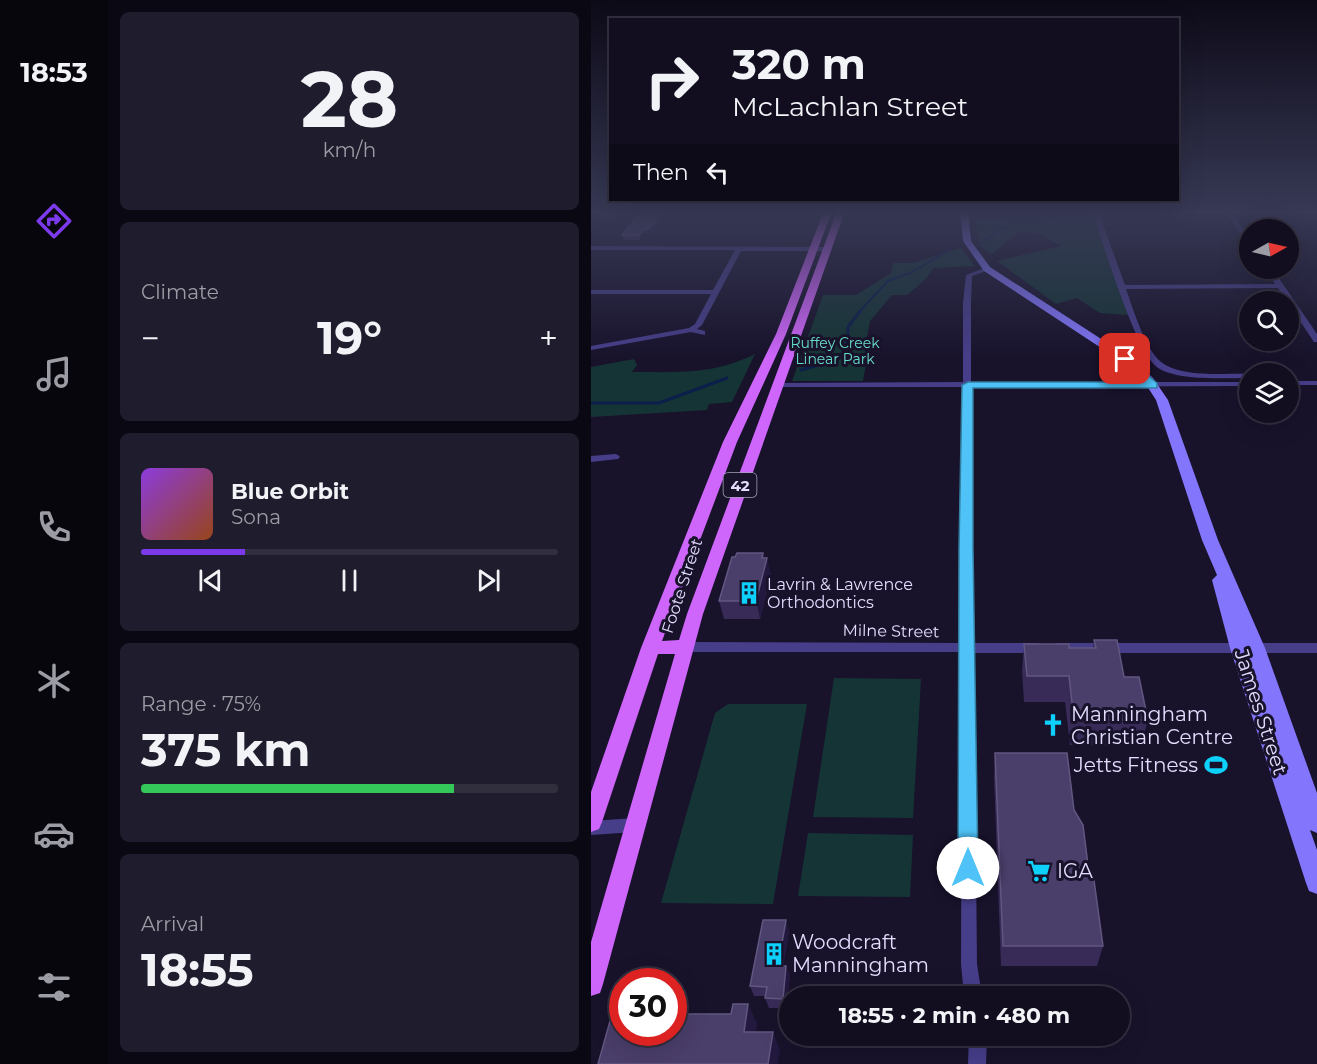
<!DOCTYPE html>
<meta charset="utf-8">
<style>
:root{--surface:#120e20;--page:#1f1c2d;--text:#f1f3f6;--muted:#9c9ca5;--line:#312e3e;--accent:#7c3aed}
body{margin:0;font-family:Montserrat,sans-serif;background:var(--page);color:var(--text);height:100vh;display:flex;flex-direction:column;font-size:22px;white-space:nowrap}
*{box-sizing:border-box;margin:0}
p{font-size:20px;color:var(--muted)}
.icon{flex:none;width:33px;height:33px;fill:none;stroke:currentColor;stroke-width:2;stroke-linecap:round;stroke-linejoin:round}
.map{position:relative;flex:1;overflow:hidden}
.sheet{display:flex;flex-direction:column;gap:12px;padding:12px;background:#0a0812;width:483px}
.sheet>*{flex:none}
.hud{position:absolute;left:18px;top:18px;width:570px;height:183px;border-radius:0px;box-shadow:0 6px 24px #0002,0 0 0 2px var(--line);background:#120e20;color:var(--text);overflow:hidden}
.needle{width:39px;rotate:82deg}
.buttons{position:absolute;left:648px;top:219px;display:grid;gap:12px}
.buttons a{display:grid;place-items:center;width:60px;height:60px;border-radius:50%;background:var(--surface);box-shadow:0 6px 24px #0002,0 0 0 2px var(--line);font-size:30px}
.speed{position:absolute;left:18px;top:968px;display:flex;gap:12px;font-size:30px;font-weight:700;text-align:center}
.speed>*{display:grid;place-content:center;width:78px;height:78px;border-radius:50%;background:var(--surface);box-shadow:0 6px 24px #0002,0 0 0 2px var(--line);line-height:1}
.speed .limit{border:9px solid #d22;background:#fff;color:#111}
.pin{position:absolute;display:grid;place-items:center;width:51px;height:51px;color:#fff;margin:-26px;border-radius:12px;box-shadow:0 3px 9px #0006}
.me{position:absolute;width:66px;margin:-33px;rotate:0deg;stroke-linejoin:round;filter:drop-shadow(0 0 4px #0008)}
.turn{display:flex;align-items:center;gap:21px;height:126px;padding:0 24px;font-size:27px}
.turn .icon{width:78px;height:78px;stroke-width:2.5}
.turn b{display:block;font-size:42px;line-height:51px}
.then{display:flex;align-items:center;height:57px;padding:0 24px;background:#0003;gap:12px;font-size:22px}
.big{font-size:45px;font-weight:700;line-height:1.1}
.sheet .widget{flex:1;display:flex;flex-direction:column;justify-content:center;gap:9px;min-width:0;padding:0 21px;border-radius:9px;background:var(--page)}
.sheet .dial{align-items:center;gap:0}
.dial b{font-size:78px;line-height:1}
.song{display:flex;align-items:center;gap:18px}
.cover{width:72px;height:72px;border-radius:9px;background:linear-gradient(135deg,hsl(270 70% 55%),hsl(20 70% 35%))}
.played{height:6px;border-radius:3px;background:linear-gradient(90deg,var(--accent) 25%,var(--line) 25%)}
.keys{display:flex;justify-content:space-around;direction:ltr}
.heat{display:flex;justify-content:space-between;align-items:center;font-size:33px;direction:ltr}
.charge{height:9px;border-radius:4px;background:linear-gradient(90deg,#34c759 75%,var(--line) 0)}
.trip{position:absolute;left:188px;top:986px;width:351px;height:60px;border-radius:30px;background:var(--surface);box-shadow:0 6px 24px #0002,0 0 0 2px var(--line);font-weight:700;line-height:60px;text-align:center}
main{display:flex;flex:1;min-height:0}
.tab-bar{display:flex;flex-direction:column;width:108px;justify-content:space-around;align-items:center;background:#07060d;color:var(--muted)}
.tab-bar .icon{width:42px;height:42px}
.tab-bar .current{color:var(--accent)}
.tab-bar b{font-size:27px;color:var(--text)}
.map>svg:first-child{display:block}
.green{fill:#153435}
.lines{fill:none;stroke-linecap:round;stroke-linejoin:round}
.stream-far1{stroke:#0c1e4a;stroke-width:2}
.stream{stroke:#0c1e4a;stroke-width:3}
.street{fill:#463e89;fill-rule:evenodd}
.secondary{fill:#8376fc;fill-rule:evenodd}
.primary{fill:#cf66fc;fill-rule:evenodd}
.wall{fill:#382b58}
.shaded-wall{fill:#23193f}
.building{fill:#4a3e6a;stroke:#625781;stroke-width:1.5}
.route{fill:#4fc3f7;stroke:#337fa1;stroke-width:1.5}
.labels{text-anchor:middle;dominant-baseline:central;stroke-width:6;stroke-linejoin:round;paint-order:stroke}
.far-park-label{font-size:14px;fill:#68dfca;stroke:#18122b}
.shield{fill:#18122b;stroke:#a6a0bf;stroke-width:1.5}
.shield-label{font-size:15px;font-weight:bold;fill:#e3ddfe}
.poi-label{font-size:16px;fill:#e3ddfe;stroke:#18122b;text-anchor:start}
.street-label{font-size:16px;fill:#e3ddfe;stroke:#18122b}
.near-street-label{font-size:20px;fill:#e3ddfe;stroke:#18122b}
.near-poi-label{font-size:20px;fill:#e3ddfe;stroke:#18122b;text-anchor:start}
</style>
<main>
<nav class="tab-bar">
<b>18:53</b>
<svg class="icon current" aria-label="directions" viewBox="0 0 24 24"><path d="M12 3l9 9-9 9-9-9zM9 14v-3h6M13 9l2 2-2 2"/></svg>
<svg class="icon" aria-label="music" viewBox="0 0 24 24"><path d="M9 18V5l10-2v13"/><circle cx="6" cy="18" r="3"/><circle cx="16" cy="16" r="3"/></svg>
<svg class="icon" aria-label="phone" viewBox="0 0 24 24"><path d="M5 4h4l2 5-3 2q2 4 5 5l2-3 5 2v4C11 20 4 13 5 4z"/></svg>
<svg class="icon" aria-label="climate" viewBox="0 0 24 24"><path d="M12 3v18M4 7l16 10M4 17L20 7"/></svg>
<svg class="icon" aria-label="car" viewBox="0 0 24 24"><path d="M5 17H2v-5l4-1 3-4h7l3 4 3 1v5h-3M9 17h6M6 11h13"/><circle cx="7" cy="17" r="2"/><circle cx="17" cy="17" r="2"/></svg>
<svg class="icon" aria-label="filters" viewBox="0 0 24 24"><path d="M4 7h16M4 17h16"/><circle cx="9" cy="7" r="2"/><circle cx="15" cy="17" r="2"/></svg>
</nav>
<section class="sheet">
<div class="widget dial"><b>28</b><p>km/h</p></div>
<div class="widget"><p>Climate</p>
<div class="heat"><a>−</a><b class="big">19°</b><a>+</a></div>
</div>
<div class="widget">
<div class="song"><i class="cover"></i><div><b>Blue Orbit</b><p>Sona</p></div></div>
<div class="played"></div>
<div class="keys"><svg class="icon" aria-label="previous" viewBox="0 0 24 24"><path d="M18 5L8 12l10 7zM5 5v14"/></svg><svg class="icon" aria-label="pause" viewBox="0 0 24 24"><path d="M8 5v14M16 5v14"/></svg><svg class="icon" aria-label="next" viewBox="0 0 24 24"><path d="M6 5l10 7-10 7zM19 5v14"/></svg></div>
</div>
<div class="widget"><p>Range · 75%</p><b class="big">375 km</b><div class="charge"></div></div>
<div class="widget"><p>Arrival</p><b class="big">18:55</b></div>
</section>
<div class="map">
<svg width="726" height="1064" viewBox="0 0 726 1064">
<rect width="100%" height="100%" fill="#18122b"/>
<path class="green" d="M 441,211 L 501,211 L 537,315 L 509,313 L 486,298 L 465,304 L 406,261 L 470,246 L 447,233 L 428,232 L 401,254 L 389,246 L 384,220 L 449,220 Z
M 370,248 L 384,266 L 342,268 L 335,279 L 316,295 L 301,295 L 279,321 L 274,347 L 278,348 L 272,381 L 201,381 L 232,295 L 265,295 L 300,273 L 302,263 L 323,263 Z
M 164,354 L 141,402 L 118,404 L 116,410 L 0,417 L 0,367 L 43,359 L 46,365 L 41,372 C 88,372 121,375 164,354 Z
M 243,678 L 330,679 L 322,818 L 222,817 Z
M 137,704 L 216,704 L 182,904 L 70,903 L 124,713 Z
M 217,833 L 322,835 L 319,897 L 207,896 Z"/>
<g class="lines">
<path class="stream-far1" d="M 391,243 L 418,223 L 451,222 L 458,219 L 451,211
M 268,312 L 297,281 L 321,272 L 360,249"/>
<path class="stream" d="M 210,370 L 238,362 L 251,354 L 257,338 L 257,327 L 269,311
M 0,403 L 68,403 L 136,378"/>
<path class="street" d="M 501,211 L 507,211 L 534,285 L 684,284 L 674,268 L 681,268 L 726,334 L 726,342 L 723,342 L 687,288 L 535,289 C 542,309 552,341 565,357 C 582,379 633,373 658,374 L 658,378 C 635,378 587,381 567,368 C 544,352 512,242 501,211 Z
M 634,211 L 640,211 L 658,238 L 658,244 L 656,243 Z
M 0,246 L 238,247 L 241,249 L 238,251 L 150,251 L 111,325 L 106,329 L 114,331 L 114,335 L 100,332 L 0,350 L 0,346 L 98,328 L 104,324 L 120,294 L 0,294 L 0,290 L 122,290 L 144,250 L 0,250 Z
M 396,267 L 398,268 L 398,270 L 381,276 L 380,303 L 380,382 L 658,382 L 658,386 L 380,387 L 383,643 L 447,643 L 451,645 L 453,648 L 451,651 L 447,653 L 383,653 L 386,964 L 391,996 L 373,996 L 370,964 L 371,652 L 94,652 L 90,650 L 88,647 L 90,644 L 94,642 L 371,643 L 372,387 L 187,387 L 183,385 L 187,383 L 372,382 L 372,303 L 375,275 Z
M 698,381 L 726,381 L 726,385 L 698,385 Z
M 24,454 L 27,455 L 29,457 L 27,459 L 0,462 L 0,456 Z
M 466,643 L 648,643 L 652,645 L 654,648 L 652,651 L 648,653 L 466,653 L 462,651 L 460,648 L 462,645 Z
M 665,643 L 726,643 L 726,653 L 665,653 L 661,651 L 659,648 L 661,645 Z
M 44,818 L 49,820 L 51,825 L 49,830 L 44,832 L 0,835 L 0,821 Z
M 378,1035 L 396,1035 L 395,1064 L 377,1064 Z"/>
<path class="secondary" d="M 369,211 L 377,211 L 380,241 L 399,267 L 538,357 L 562,378 L 577,400 L 627,540 L 674,648 L 726,793 L 726,833 L 719,830 L 726,850 L 726,894 L 718,891 L 715,883 L 639,648 L 621,580 L 626,575 L 611,540 L 565,400 L 554,383 L 530,361 L 393,271 L 372,241 Z"/>
<path class="primary" d="M 233,211 L 241,211 L 195,334 L 146,442 L 71,641 L 88,640 L 96,614 L 246,211 L 254,211 L 112,614 L 12,984 L 9,993 L 0,996 L 0,942 L 84,654 L 67,654 L 11,822 L 8,829 L 0,832 L 0,792 L 50,648 L 132,442 L 185,334 Z"/>
</g>
<path class="wall" d="M 72,211 L 73,216 L 58,233 L 54,233 L 49,240 L 33,240 L 31,235 Z
M 172,553 L 180,575 L 169,619 L 133,619 L 128,601 L 144,557 Z
M 503,640 L 533,677 L 557,720 L 550,746 L 479,745 L 474,702 L 433,702 L 431,670 L 433,644 L 478,648 L 502,648 Z
M 404,753 L 483,810 L 498,873 L 512,946 L 506,966 L 410,966 L 403,776 Z
M 198,931 L 192,966 L 195,966 L 199,976 L 195,1008 L 178,1008 L 174,998 L 174,996 L 163,996 L 159,986 Z"/>
<path class="shaded-wall" d="M 72,211 L 73,216 L 58,233 L 57,229 Z
M 52,229 L 54,233 L 49,240 L 48,235 Z
M 172,553 L 175,565 L 176,558 L 180,575 L 169,619 L 165,601 Z
M 195,920 L 198,931 L 190,976 L 187,966 Z
M 195,966 L 199,976 L 195,1008 L 192,999 Z
M 157,1004 L 166,1023 L 162,1050 L 153,1032 Z
M 182,1032 L 189,1050 L 187,1064 L 177,1064 Z"/>
<path class="building" d="M 51,211 L 72,211 L 57,229 L 52,229 L 48,235 L 31,235 Z
M 146,553 L 172,553 L 171,558 L 176,558 L 165,601 L 128,601 L 141,557 L 144,557 Z
M 503,640 L 526,640 L 533,677 L 548,677 L 557,720 L 483,720 L 478,676 L 436,676 L 433,644 L 478,644 L 478,648 L 505,648 Z
M 404,753 L 476,753 L 483,810 L 492,825 L 498,873 L 502,873 L 512,946 L 412,946 Z
M 172,920 L 195,920 L 187,966 L 195,966 L 192,999 L 174,998 L 176,987 L 159,986 Z
M 142,1004 L 157,1004 L 153,1032 L 182,1032 L 177,1064 L 7,1064 L 21,1014 L 32,1014 L 32,1032 L 82,1032 L 82,1014 L 140,1014 Z"/>
<linearGradient id="sky" x2="0" y2="1"><stop stop-color="#0d0a18"/><stop offset="0.59" stop-color="#373955"/><stop offset="1" stop-color="#373955" stop-opacity="0"/></linearGradient>
<rect width="726" height="360" fill="url(#sky)"/>
<path class="route" d="M 534,356 L 566,383 L 566,388 L 382,388 L 382,548 L 387,868 L 384,875 L 377,878 L 370,875 L 367,868 L 368,548 L 371,385 L 377,382 L 552,382 L 529,359 Z"/>
<defs>
<g id="building-bare" transform="scale(1.8)"><path d="M-4-6H4V6H1V3H-1V6H-4ZM-2.5-4.3h1.7v1.8h-1.7ZM.8-4.3h1.7v1.8H.8ZM-2.5-1h1.7V.8h-1.7ZM.8-1h1.7V.8H.8Z" fill="#0dd1fa" stroke="#18122b" stroke-width="2.5" paint-order="stroke"/></g>
<g id="church-bare" transform="scale(1.8)"><path d="M-1.2-6h2.4v3.5h3.3v2.4h-3.3V6h-2.4V-.1h-3.3v-2.4h3.3Z" fill="#0dd1fa" stroke="#18122b" stroke-width="2.5" paint-order="stroke"/></g>
<g id="stadium-bare" transform="scale(1.8)"><path d="M0-5a6.5 5 0 1 0 0 10a6.5 5 0 1 0 0-10ZM-3.5-1.8h7v3.6h-7Z" fill="#0dd1fa" stroke="#18122b" stroke-width="2.5" paint-order="stroke"/></g>
<g id="supermarket-bare" transform="scale(1.8)"><path d="M-6-5.5h2.5l.6 2H6L4.5 2H-2.5L-4.4-4H-6ZM-1.5 3.2a1.3 1.3 0 1 0 .1 0ZM3 3.2a1.3 1.3 0 1 0 .1 0Z" fill="#0dd1fa" stroke="#18122b" stroke-width="2.5" paint-order="stroke"/></g>
</defs>
<g fill-rule="evenodd">
<use href="#building-bare" x="158" y="593"/>
<use href="#church-bare" x="462" y="725"/>
<use href="#stadium-bare" x="625" y="765"/>
<use href="#supermarket-bare" x="448" y="871"/>
<use href="#building-bare" x="183" y="954"/>
</g>
<g class="labels">
<g class="far-park-label">
<text x="244" y="343">Ruffey Creek<tspan x="244" dy="16">Linear Park</tspan></text>
</g>
<rect class="shield" x="132.5" y="473" width="33" height="24" rx="4.5"/>
<g class="shield-label">
<text x="149" y="485">42</text>
</g>
<g class="poi-label">
<text x="176" y="584">Lavrin &amp; Lawrence<tspan x="176" dy="18">Orthodontics</tspan></text>
</g>
<g class="street-label">
<text transform="translate(91 586) rotate(-72)">Foote Street</text>
<text transform="translate(300 631) rotate(1)">Milne Street</text>
</g>
<g class="near-street-label">
<text transform="translate(670 712) rotate(72)">James Street</text>
</g>
<g class="near-poi-label">
<text x="480" y="714">Manningham<tspan x="480" dy="23">Christian Centre</tspan></text>
<text x="607" y="765" text-anchor="end">Jetts Fitness</text>
<text x="466" y="871">IGA</text>
<text x="201" y="942">Woodcraft<tspan x="201" dy="23">Manningham</tspan></text>
</g>
</g>
</svg>
<div class="buttons">
<a><svg class="needle" viewBox="-14 -14 28 28"><path d="M0-13l5 13h-10z" fill="#e53935"/><path d="M0 13l5-13h-10z" fill="#9c9ca5"/></svg></a>
<a><svg class="icon" aria-label="search" viewBox="0 0 24 24"><circle cx="10" cy="10" r="6"/><path d="M15 15l6 6"/></svg></a>
<a><svg class="icon" aria-label="layers" viewBox="0 0 24 24"><path d="M12 4l9 5-9 5-9-5zM3 14l9 5 9-5"/></svg></a>
</div>
<div class="speed"><div class="limit">30</div></div>
<div class="pin" style="left:534px;top:359px;background:#d93025"><svg class="icon" aria-label="arrive" viewBox="0 0 24 24"><path d="M6 21V4h12l-3 4 3 4H6"/></svg></div>
<svg class="me" style="left:377px;top:868px" viewBox="-20 -20 40 40"><circle r="19" fill="#fff"/><path d="M0-13L10 11 0 6-10 11z" fill="#4fc3f7"/></svg>
<div class="trip">18:55 · 2 min · 480 m</div>
<div class="hud">
<div class="turn"><svg class="icon" aria-label="right" viewBox="0 0 24 24"><path d="M7 20v-9h11M14 6l5 5-5 5"/></svg><div><b>320 m</b>McLachlan Street</div></div>
<div class="then">Then<svg class="icon" aria-label="left" viewBox="0 0 24 24"><path d="M17 20v-9H6M10 6l-5 5 5 5"/></svg></div>
</div>
</div>
</main>
